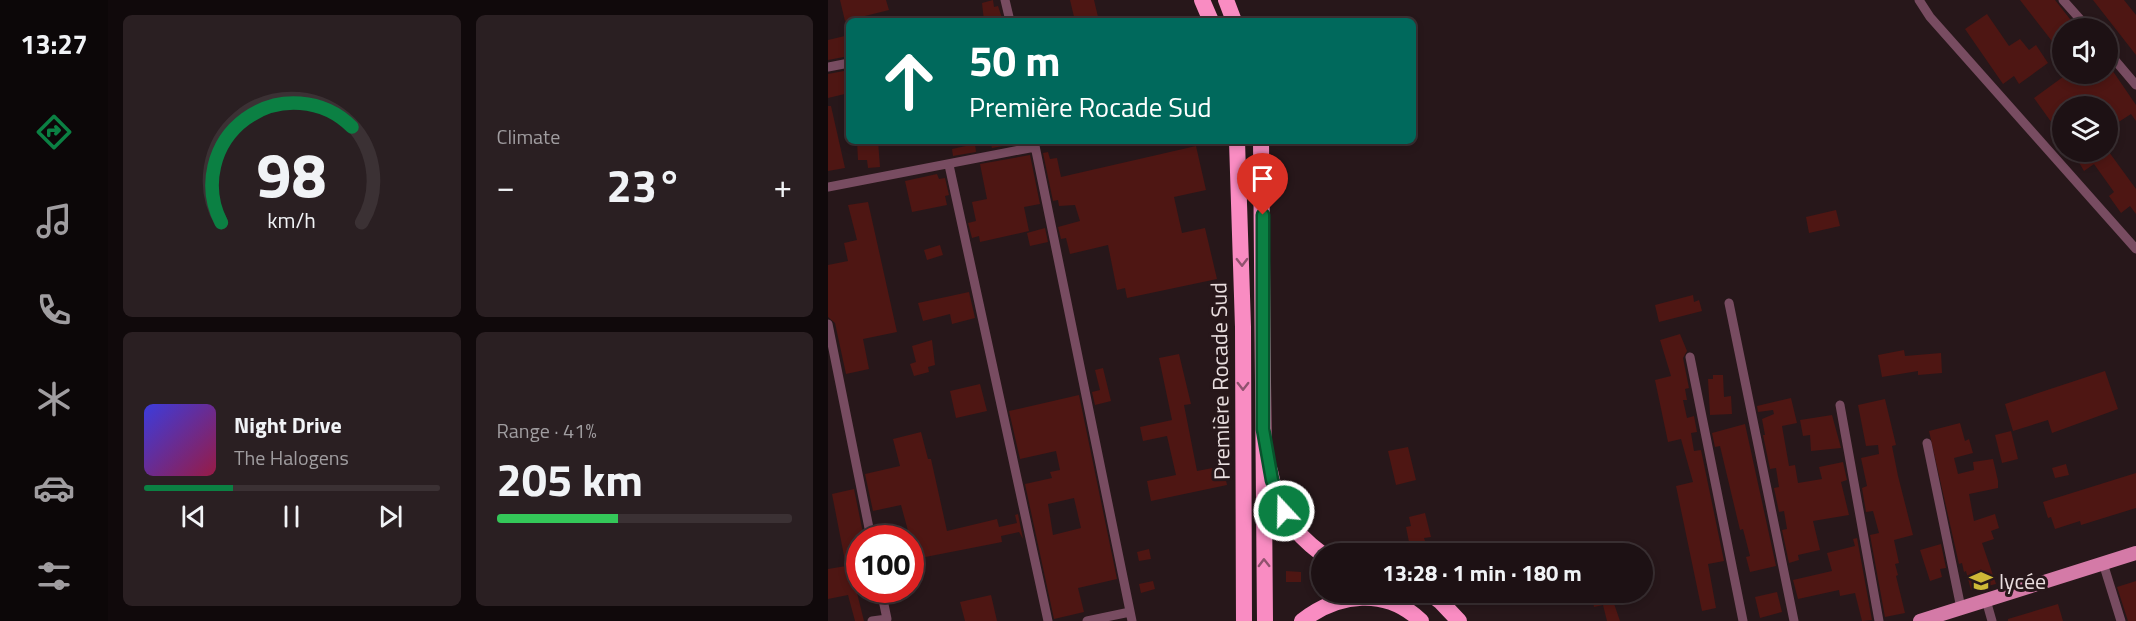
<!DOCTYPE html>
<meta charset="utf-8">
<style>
:root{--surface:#1d1114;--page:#2a1f22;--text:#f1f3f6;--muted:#a09da0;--line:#3b3134;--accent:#0b8043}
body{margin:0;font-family:"Titillium Web",sans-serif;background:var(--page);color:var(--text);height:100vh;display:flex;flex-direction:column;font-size:22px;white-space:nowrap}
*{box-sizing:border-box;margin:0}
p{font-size:20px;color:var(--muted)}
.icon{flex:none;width:33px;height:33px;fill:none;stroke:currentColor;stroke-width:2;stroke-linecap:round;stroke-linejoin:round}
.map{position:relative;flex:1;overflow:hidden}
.panel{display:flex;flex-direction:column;gap:15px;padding:15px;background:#10090b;width:720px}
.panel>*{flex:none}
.hud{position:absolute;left:18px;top:18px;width:570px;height:126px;border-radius:9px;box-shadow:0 3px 9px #0003,0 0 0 2px var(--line);background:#00695c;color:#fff;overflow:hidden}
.tools{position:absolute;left:1224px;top:18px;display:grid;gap:12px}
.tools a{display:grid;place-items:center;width:66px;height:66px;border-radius:50%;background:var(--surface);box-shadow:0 3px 9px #0003,0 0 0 2px var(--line);font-size:30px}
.speed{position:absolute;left:18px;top:525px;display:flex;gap:12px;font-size:30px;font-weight:700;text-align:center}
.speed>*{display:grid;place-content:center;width:78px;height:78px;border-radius:50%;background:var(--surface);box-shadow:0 3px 9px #0003,0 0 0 2px var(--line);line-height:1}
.speed .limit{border:9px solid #d22;background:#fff;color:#111}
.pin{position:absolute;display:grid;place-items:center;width:51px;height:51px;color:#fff;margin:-62px -26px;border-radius:50% 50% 50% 0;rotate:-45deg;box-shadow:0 0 6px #0007}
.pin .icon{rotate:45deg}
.me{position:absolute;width:66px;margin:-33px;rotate:339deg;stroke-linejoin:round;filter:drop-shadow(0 0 4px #0008)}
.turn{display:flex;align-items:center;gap:21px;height:126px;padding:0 24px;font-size:27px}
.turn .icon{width:78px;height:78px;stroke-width:2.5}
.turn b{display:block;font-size:42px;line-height:51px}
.big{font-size:45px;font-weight:700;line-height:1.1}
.panel .card{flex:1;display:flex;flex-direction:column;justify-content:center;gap:9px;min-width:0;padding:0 21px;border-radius:9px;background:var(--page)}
.panel .dial{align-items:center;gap:0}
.dial svg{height:156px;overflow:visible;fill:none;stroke:var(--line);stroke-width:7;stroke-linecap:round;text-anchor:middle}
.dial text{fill:var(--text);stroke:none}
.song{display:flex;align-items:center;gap:18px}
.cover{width:72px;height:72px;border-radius:9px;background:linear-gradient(135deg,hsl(240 70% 55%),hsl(340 70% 35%))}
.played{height:6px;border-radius:3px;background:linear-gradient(90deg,var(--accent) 30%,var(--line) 30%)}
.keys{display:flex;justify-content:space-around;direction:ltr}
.heat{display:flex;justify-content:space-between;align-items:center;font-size:33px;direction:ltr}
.charge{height:9px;border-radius:4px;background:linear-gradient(90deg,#34c759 41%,var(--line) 0)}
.panel .tiles{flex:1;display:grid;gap:15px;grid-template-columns:repeat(2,1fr)}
.trip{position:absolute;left:483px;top:543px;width:342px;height:60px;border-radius:30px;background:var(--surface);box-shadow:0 3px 9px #0003,0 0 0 2px var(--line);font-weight:700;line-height:60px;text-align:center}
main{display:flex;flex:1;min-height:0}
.tab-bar{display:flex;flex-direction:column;width:108px;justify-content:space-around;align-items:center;background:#0c0708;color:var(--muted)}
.tab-bar .icon{width:42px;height:42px}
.tab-bar .on{color:var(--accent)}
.tab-bar b{font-size:27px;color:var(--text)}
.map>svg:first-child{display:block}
.building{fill:#4e1613;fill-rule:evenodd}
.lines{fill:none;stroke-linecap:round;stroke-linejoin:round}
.street{stroke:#784c61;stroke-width:9}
.primary{stroke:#d47aa7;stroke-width:14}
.highway{stroke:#f98cc2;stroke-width:16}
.oneway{stroke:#90526e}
.route-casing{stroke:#07532c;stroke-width:15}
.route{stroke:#0b8043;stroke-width:10}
.labels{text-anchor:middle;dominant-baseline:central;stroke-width:6;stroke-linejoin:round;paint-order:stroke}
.street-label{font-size:22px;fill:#e9dedf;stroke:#27171a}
.poi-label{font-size:22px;fill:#e9dedf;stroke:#27171a;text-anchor:start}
</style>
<main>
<nav class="tab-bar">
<b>13:27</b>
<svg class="icon on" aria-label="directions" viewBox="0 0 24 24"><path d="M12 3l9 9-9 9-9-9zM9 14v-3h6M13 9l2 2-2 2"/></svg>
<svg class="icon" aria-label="music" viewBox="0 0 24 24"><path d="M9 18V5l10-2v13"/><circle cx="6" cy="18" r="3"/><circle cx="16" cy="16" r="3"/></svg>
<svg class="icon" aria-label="phone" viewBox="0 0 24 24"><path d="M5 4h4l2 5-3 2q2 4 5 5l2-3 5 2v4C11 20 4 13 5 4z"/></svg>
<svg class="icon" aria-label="climate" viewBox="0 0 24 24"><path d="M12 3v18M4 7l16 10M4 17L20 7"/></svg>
<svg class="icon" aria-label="car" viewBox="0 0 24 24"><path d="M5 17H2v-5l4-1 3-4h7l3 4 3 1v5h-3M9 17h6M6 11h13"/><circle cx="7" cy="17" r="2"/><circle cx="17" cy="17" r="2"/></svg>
<svg class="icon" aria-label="filters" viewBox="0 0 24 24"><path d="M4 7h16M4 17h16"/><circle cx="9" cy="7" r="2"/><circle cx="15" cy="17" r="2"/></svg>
</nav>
<section class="panel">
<div class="tiles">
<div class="card dial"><svg viewBox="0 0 100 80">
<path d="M14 69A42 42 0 1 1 86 69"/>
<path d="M14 69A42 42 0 0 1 81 20" stroke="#0b8043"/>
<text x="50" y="56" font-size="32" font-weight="700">98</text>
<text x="50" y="72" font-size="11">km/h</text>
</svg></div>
<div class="card"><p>Climate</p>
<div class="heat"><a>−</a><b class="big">23°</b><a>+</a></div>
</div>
<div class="card">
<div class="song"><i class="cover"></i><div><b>Night Drive</b><p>The Halogens</p></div></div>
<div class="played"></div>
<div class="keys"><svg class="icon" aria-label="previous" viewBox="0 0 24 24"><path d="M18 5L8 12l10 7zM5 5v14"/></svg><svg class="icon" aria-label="pause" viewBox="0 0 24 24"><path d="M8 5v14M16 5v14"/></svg><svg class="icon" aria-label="next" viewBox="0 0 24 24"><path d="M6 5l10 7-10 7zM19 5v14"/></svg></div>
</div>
<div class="card"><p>Range · 41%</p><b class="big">205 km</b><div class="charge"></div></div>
</div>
</section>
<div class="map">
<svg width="1308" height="621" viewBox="0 0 1308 621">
<rect width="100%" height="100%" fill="#27171a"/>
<path class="building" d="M 12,0 L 58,0 L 61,10 L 17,21 Z
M 165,0 L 166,7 L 170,6 L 175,21 L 156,21 L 154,3 Z
M 242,0 L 266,0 L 271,21 L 247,21 Z
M 1192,0 L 1227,0 L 1249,28 L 1234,28 L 1234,54 Z
M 1265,0 L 1296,0 L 1308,15 L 1308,55 Z
M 1159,14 L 1181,46 L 1192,39 L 1201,50 L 1208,45 L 1220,63 L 1191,84 L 1186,76 L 1175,84 L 1137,29 Z
M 21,35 L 21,56 L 0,60 L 0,40 Z
M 1280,64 L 1308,105 L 1308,121 L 1303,114 L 1289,123 L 1286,119 L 1280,123 L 1280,106 L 1234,106 L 1234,137 L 1206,98 L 1239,74 L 1280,74 Z
M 21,70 L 21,93 L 0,98 L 0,74 Z
M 0,106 L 3,106 L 17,168 L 0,171 Z
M 29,141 L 50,141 L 52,167 L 40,168 L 39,160 L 30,160 Z
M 162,141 L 197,141 L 197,142 L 164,148 Z
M 147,144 L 148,152 L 125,156 L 124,149 Z
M 368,146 L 378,190 L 346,197 L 354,233 L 377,228 L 389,279 L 299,298 L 297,288 L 289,290 L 280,245 L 242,254 L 238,238 L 233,239 L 230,227 L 252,221 L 247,205 L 231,206 L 230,200 L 225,201 L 215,153 L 220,152 L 222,159 L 229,158 L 233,177 Z
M 1245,152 L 1281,152 L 1308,189 L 1308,214 L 1302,206 L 1293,213 L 1281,196 L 1286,192 L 1266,164 L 1256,171 Z
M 202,155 L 212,204 L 196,207 L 201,231 L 152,242 L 151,236 L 144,238 L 140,223 L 148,221 L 144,202 L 159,199 L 152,164 Z
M 109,174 L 111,179 L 117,178 L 121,195 L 117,196 L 119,205 L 84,212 L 77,181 Z
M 40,202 L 69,332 L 35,339 L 41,369 L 18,374 L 7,323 L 0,317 L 0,265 L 20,261 L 16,243 L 29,240 L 20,205 Z
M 1008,210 L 1012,226 L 981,233 L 978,217 Z
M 217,228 L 220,242 L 202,246 L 199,233 Z
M 112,245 L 115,255 L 99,260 L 96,250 Z
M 141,292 L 147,318 L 124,324 L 122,314 L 95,321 L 90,303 Z
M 865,295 L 866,302 L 871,300 L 874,311 L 831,322 L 827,305 Z
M 852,334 L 859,351 L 855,358 L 861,388 L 857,389 L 859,400 L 855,400 L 859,418 L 866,416 L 869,432 L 863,433 L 866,451 L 873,450 L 896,561 L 880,564 L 888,608 L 874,611 L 848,486 L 865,482 L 853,439 L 840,442 L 827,380 L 843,376 L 832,340 Z
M 104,340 L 107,365 L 100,367 L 101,372 L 86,376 L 82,364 L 88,362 L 84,346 Z
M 1076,350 L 1077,356 L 1113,353 L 1114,373 L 1090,375 L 1090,371 L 1054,377 L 1050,355 Z
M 351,354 L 363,404 L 356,405 L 369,471 L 395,466 L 399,485 L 323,501 L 319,481 L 348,475 L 339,436 L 315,441 L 312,427 L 344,420 L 331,358 Z
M 275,368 L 283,401 L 267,405 L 264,392 L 272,390 L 267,370 Z
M 1277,371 L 1290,409 L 1224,433 L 1220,420 L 1185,431 L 1177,404 Z
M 885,375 L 895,375 L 896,397 L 903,396 L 904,414 L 882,415 L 880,379 L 885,379 Z
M 152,384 L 159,411 L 128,418 L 122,391 Z
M 251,395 L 289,579 L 250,588 L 256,612 L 226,619 L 197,484 L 224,478 L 222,472 L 232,470 L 228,451 L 192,459 L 181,411 ZM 246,498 L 253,528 L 225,535 L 220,504 Z
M 963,398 L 969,423 L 954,426 L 961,466 L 967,465 L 970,483 L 994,479 L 991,467 L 1015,462 L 1019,480 L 1013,482 L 1021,515 L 985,521 L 992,550 L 970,555 L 971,560 L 961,563 L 954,530 L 959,529 L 956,511 L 951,512 L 946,488 L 951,487 L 948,468 L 942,469 L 935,435 L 937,435 L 934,419 L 946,414 L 945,410 L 930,412 L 929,406 Z
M 1057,399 L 1068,445 L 1064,446 L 1070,476 L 1085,535 L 1066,540 L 1071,563 L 1067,564 L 1070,575 L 1068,576 L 1077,613 L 1057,617 L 1042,535 L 1051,533 L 1045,511 L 1038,512 L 1034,488 L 1039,486 L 1033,458 L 1051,454 L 1050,445 L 1038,446 L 1030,405 Z
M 1004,415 L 1013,448 L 983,451 L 982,435 L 975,436 L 972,420 Z
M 1132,423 L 1137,441 L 1141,439 L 1145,453 L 1126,458 L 1130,474 L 1146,470 L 1145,462 L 1165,459 L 1170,481 L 1170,488 L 1141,494 L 1146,521 L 1167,514 L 1171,528 L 1163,531 L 1166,539 L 1154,543 L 1168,584 L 1143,590 L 1138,571 L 1136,572 L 1134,563 L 1131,564 L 1101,431 Z
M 917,424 L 948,566 L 922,572 L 918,557 L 922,556 L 915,529 L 912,530 L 892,446 L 887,447 L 884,433 Z
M 1183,431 L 1190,459 L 1174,463 L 1167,435 Z
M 93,432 L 100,459 L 103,459 L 119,531 L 169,519 L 171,527 L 189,523 L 187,515 L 190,514 L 195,539 L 191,532 L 173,536 L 174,542 L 82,560 L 82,538 L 73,505 L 45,511 L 37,474 L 72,466 L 65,439 Z
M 580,447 L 588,480 L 568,485 L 560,451 Z
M 1238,464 L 1241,475 L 1227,478 L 1224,468 Z
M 1308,473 L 1308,508 L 1253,525 L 1252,521 L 1227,529 L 1223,517 L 1220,518 L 1215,502 Z
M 26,489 L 36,538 L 32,538 L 32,588 L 28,589 L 36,621 L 27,621 L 20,595 L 0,599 L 0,569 L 18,566 L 4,494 Z
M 597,513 L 603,537 L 596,538 L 598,544 L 582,547 L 578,527 L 583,526 L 581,517 Z
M 59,527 L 62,538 L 50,538 L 48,529 Z
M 1029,538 L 1044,620 L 1034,621 L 1027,593 L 1012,596 L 1011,590 L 970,599 L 965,580 L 1004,571 L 999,553 L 1027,546 L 1025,539 Z
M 1113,544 L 1118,568 L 1112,569 L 1114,577 L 1102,581 L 1092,550 Z
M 321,549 L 323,559 L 311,561 L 309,552 Z
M 458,571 L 473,572 L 473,582 L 458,582 Z
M 325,581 L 327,589 L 313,593 L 311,584 Z
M 1308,581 L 1308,621 L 1300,621 L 1289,587 Z
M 763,592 L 782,592 L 792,621 L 779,621 L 775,605 L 766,607 Z
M 949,592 L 954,612 L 932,618 L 927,597 Z
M 163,595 L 169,621 L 137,621 L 132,602 Z
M 1230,604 L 1235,621 L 1180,621 L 1180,619 Z"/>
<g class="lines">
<path class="street" d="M 177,0 L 182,21
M 1091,0 L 1102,17 L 1308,249
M 1235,0 L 1260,28
M 1280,52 L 1308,85
M 0,67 L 21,63
M 206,141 L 304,621
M 121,165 L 220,621
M 0,187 L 207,147
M 901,303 L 966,621
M 0,324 L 43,538
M 862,357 L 915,621
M 1012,405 L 1051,621
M 1099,443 L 1133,608
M 1275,563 L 1293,621
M 1158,600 L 1164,621
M 44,621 L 59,619 L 53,590
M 259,621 L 302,612"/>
<path class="primary" d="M 1092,621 L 1308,553"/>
<path class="highway" d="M 374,0 L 383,21
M 398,0 L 406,21
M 409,141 L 415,327 L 416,621
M 433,141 L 437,621
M 442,471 C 449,508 463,531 494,554
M 600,592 L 613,602 L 631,621
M 474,621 C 510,593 558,587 593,621"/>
</g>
<defs><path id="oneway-chevron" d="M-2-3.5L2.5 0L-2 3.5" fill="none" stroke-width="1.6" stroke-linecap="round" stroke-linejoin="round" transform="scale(1.5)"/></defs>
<g class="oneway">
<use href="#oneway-chevron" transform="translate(414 262) rotate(89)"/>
<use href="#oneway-chevron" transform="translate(415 386) rotate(90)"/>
<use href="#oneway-chevron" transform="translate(436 563) rotate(-91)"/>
</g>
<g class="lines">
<g class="route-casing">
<path id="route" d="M 435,215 L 435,429 L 444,480 L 456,511"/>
</g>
<use href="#route" class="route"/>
</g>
<defs>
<g id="school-bare" transform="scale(1.8)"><path d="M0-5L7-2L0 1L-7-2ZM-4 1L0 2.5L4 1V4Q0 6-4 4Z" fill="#ceb837" stroke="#27171a" stroke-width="2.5" paint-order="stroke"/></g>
</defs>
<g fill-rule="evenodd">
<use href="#school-bare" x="1153" y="581"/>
</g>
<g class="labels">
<g class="street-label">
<text transform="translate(392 381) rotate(-91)">Première Rocade Sud</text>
</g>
<g class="poi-label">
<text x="1171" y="581">lycée</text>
</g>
</g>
</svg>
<div class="tools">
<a><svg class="icon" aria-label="sound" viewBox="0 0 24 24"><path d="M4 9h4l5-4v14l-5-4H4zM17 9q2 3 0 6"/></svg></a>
<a><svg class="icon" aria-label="layers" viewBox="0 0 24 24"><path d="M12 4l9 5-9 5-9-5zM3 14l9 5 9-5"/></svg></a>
</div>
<div class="speed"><div class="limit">100</div></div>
<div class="pin" style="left:435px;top:215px;background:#d93025"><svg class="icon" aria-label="arrive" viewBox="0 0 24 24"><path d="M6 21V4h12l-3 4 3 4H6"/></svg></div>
<svg class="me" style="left:456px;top:511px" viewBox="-20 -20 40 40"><circle r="17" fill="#0b8043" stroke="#fff" stroke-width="3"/><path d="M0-11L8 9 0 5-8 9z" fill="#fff"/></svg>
<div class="trip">13:28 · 1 min · 180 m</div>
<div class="hud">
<div class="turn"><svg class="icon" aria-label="ahead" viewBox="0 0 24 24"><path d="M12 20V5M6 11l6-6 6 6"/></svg><div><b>50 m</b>Première Rocade Sud</div></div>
</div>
</div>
</main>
